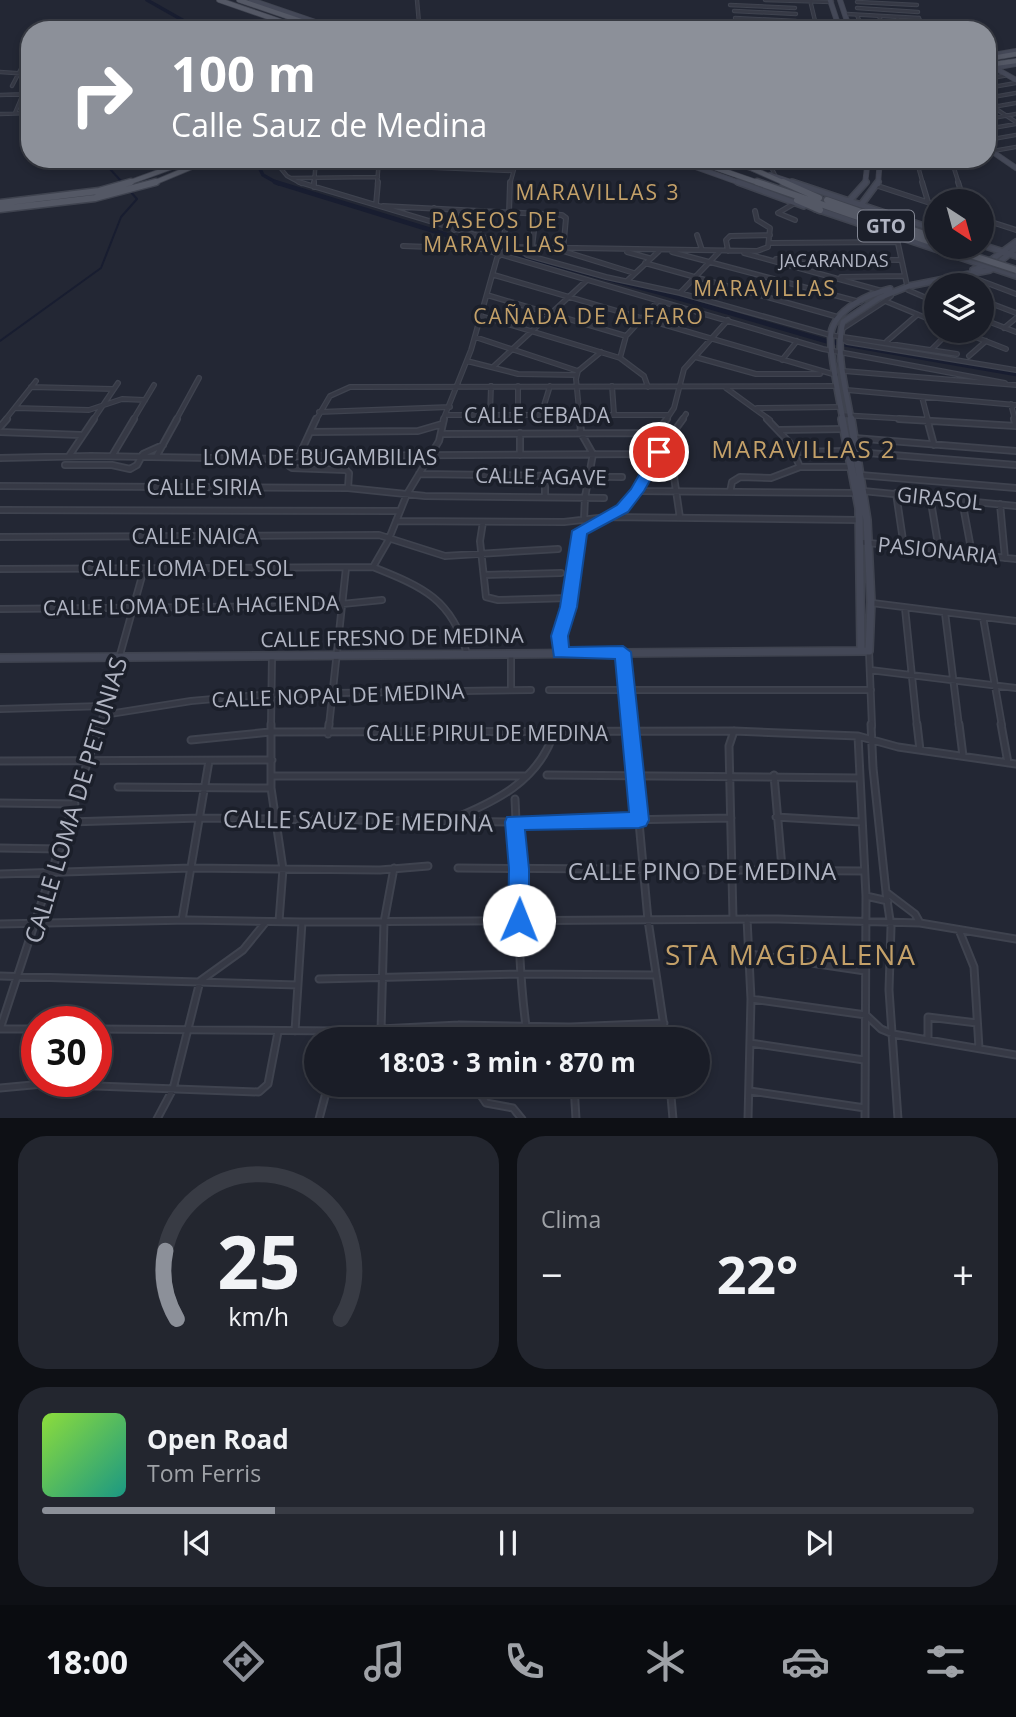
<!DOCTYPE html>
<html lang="es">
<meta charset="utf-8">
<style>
:root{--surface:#1a1d27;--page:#23262f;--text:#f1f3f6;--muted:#9fa2a7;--line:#383b44;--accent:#8c9099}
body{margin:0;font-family:"Open Sans",sans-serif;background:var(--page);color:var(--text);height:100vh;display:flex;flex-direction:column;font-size:26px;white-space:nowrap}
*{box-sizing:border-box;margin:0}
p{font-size:23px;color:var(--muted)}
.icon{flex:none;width:38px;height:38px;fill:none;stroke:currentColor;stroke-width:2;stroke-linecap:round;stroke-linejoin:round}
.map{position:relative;height:1118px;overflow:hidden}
.panel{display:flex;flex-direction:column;gap:18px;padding:18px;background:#0e1015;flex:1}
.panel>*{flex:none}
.top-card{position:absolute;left:21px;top:21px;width:975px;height:147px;border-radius:28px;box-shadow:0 4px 10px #0003,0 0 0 2px var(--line);background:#8c9099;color:#fff;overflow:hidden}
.needle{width:46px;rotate:144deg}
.fabs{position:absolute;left:924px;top:189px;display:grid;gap:14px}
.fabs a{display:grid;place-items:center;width:70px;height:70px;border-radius:50%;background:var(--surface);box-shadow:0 4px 10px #0003,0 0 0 2px var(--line);font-size:35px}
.speed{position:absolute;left:21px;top:1006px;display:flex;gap:14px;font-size:35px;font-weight:700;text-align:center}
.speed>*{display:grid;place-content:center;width:91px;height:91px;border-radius:50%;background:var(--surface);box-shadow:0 4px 10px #0003,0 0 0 2px var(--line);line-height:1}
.speed .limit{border:10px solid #d22;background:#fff;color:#111}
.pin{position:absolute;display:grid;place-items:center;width:60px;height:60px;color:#fff;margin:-30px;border:4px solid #fff;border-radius:50%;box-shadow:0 2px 7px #0007}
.me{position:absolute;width:77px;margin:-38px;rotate:1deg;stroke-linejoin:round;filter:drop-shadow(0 0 5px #0008)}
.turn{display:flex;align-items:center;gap:24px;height:147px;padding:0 35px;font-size:32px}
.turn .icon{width:91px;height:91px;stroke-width:2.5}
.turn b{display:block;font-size:49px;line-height:60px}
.big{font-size:52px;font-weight:700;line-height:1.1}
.panel .card{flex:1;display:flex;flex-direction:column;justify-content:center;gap:10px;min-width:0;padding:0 24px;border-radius:28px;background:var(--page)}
.panel .dial{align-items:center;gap:0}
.dial svg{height:182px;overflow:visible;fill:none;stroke:var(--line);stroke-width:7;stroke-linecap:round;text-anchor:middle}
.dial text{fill:var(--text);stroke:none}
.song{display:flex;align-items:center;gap:21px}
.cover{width:84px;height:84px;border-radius:10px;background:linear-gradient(135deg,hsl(90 70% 55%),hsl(170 70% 35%))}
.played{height:7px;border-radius:4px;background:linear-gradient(90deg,var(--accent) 25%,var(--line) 25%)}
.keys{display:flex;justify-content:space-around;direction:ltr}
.heat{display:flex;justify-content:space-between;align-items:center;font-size:38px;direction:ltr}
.panel .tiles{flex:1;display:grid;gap:18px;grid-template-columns:1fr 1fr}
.card:last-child{grid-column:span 2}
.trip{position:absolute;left:304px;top:1027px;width:406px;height:70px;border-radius:35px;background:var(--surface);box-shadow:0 4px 10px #0003,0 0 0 2px var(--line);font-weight:700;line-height:70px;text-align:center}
.tab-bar{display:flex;height:112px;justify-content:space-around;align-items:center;background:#0a0c10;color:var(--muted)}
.tab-bar .icon{width:49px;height:49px}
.tab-bar .active{color:var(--accent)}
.tab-bar b{font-size:32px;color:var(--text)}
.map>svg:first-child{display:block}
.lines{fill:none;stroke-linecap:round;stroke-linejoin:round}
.stream{stroke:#181d30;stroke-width:2}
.canal-far1{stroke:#181d30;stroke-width:3.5}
.canal{stroke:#181d30;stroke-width:4.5}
.street-far3-casing{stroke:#3f434f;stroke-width:4.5}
.street-far2-casing{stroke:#3f434f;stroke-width:6}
.street-far1-casing{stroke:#3f434f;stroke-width:8}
.street-casing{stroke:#3f434f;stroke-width:9}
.secondary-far2-casing{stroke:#3f434f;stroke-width:6}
.secondary-far1-casing{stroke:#3f434f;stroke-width:8}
.secondary-casing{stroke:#3f434f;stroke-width:10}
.primary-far1-casing{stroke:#3f434f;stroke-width:6}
.primary-casing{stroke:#3f434f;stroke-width:9}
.street-far3{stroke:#363945;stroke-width:2.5}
.street-far2{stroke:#363945;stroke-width:3.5}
.street-far1{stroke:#363945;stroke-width:4.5}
.street{stroke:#363945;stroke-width:5}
.secondary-far2{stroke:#444857;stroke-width:4.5}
.secondary-far1{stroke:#444857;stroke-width:5}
.secondary{stroke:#444857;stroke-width:7}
.primary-far1{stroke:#545865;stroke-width:4.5}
.primary{stroke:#545865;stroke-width:6}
.primary-bridge-casing{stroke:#3f434f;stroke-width:9;stroke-linecap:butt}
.primary-bridge{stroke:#545865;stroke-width:6}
.route{fill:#1a73e8;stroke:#114b97;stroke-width:2}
.labels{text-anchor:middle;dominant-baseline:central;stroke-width:7;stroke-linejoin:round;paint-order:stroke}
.far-street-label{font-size:18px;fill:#b0b4c2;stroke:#1b1f2a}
.shield{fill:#1b1f2a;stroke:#838794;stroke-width:2}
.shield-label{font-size:19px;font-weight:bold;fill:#b0b4c2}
.far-quarter-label{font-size:21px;letter-spacing:2px;fill:#c4a169;stroke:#1b1f2a}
.street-label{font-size:21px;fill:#b0b4c2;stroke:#1b1f2a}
.quarter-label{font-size:24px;letter-spacing:2px;fill:#c4a169;stroke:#1b1f2a}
.near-street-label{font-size:24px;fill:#b0b4c2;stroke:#1b1f2a}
.near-quarter-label{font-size:28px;letter-spacing:2px;fill:#c4a169;stroke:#1b1f2a}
</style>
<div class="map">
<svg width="1016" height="1119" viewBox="0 0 1016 1119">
<rect width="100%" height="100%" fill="#232734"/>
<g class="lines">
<path class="stream" d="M 111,159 L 109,168 L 122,182
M 0,341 L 101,268 L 121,217 L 137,199 L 130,191"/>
<path class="canal-far1" d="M 147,0 L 200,30
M 255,159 L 263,175 L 279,184"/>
<path class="canal" d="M 275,182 L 473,243 L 661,293 L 826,341 L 1016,374"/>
<g class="street-far3-casing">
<path id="street-far3" d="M 765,0 L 832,2
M 810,0 L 817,29
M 857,2 L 917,5
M 730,5 L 795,8
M 857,8 L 918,12
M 734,11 L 796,14
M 847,14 L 919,18
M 857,15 L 863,30
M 879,16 L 884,30
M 897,17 L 902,30
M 735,18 L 796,21
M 919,18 L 924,30
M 735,25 L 839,29
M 169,30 L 170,27
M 416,30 L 419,23 L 417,0
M 0,72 L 30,74
M 987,79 L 1008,75
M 12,86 L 23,65
M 987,88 L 1016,83
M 0,95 L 30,94
M 987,98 L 1016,93
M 987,103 L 1016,122
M 987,108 L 1016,103
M 15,113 L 23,94
M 0,114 L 30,113
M 987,119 L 1016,114
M 987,129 L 1016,124
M 987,140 L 1016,135
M 987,152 L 1016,147
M 273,159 L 287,176 L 302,184
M 767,159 L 776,177
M 916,159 L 923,184
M 917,159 L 944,159
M 951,159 L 959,184
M 275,160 L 342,159
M 379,161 L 413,167 L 512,171
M 291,178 L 378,177
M 314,184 L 316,159
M 377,184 L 379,160
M 510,184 L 517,159"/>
</g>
<g class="street-far2-casing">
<path id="street-far2" d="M 299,182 L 516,247 L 757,251 L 768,247 L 770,228 L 757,220 L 755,211
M 922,182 L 928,202
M 958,182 L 964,201
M 878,186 L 936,205
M 314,187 L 314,182
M 795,203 L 778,213 L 795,220
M 376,205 L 378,182
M 383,206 L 562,215 L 566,218 L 563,251 L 634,273
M 982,219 L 1016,230
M 432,223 L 434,208
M 454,230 L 457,210
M 697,235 L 702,250
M 477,237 L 485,211
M 897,239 L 908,290 L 936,302
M 502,243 L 509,213 L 510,182
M 769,243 L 897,242
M 403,246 L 482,249 L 823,349 L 1005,383
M 517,248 L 527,255 L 606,277 L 680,293 L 830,335 L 957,354
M 532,248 L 536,214
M 728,251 L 726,240 L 730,236 L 770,235
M 627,252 L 649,258
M 672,252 L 860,302
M 744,253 L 882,291 L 891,296 L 885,301 L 936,322
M 776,259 L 900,260
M 645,263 L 838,317
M 494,275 L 836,375
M 966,275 L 1016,294
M 841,277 L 903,276
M 628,280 L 659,251
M 933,281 L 943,285
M 680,293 L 720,251
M 487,295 L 626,336
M 982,300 L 1016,313
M 481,316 L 620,358 L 644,376 L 648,387
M 982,319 L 1016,332
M 1004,328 L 1016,318
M 842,329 L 885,301
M 960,331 L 1006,349
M 475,337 L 578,371
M 839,337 L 847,342 L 1016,370
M 887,341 L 917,315
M 931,350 L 950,331
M 969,356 L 986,341
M 695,357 L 756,374 L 820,374
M 620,358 L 626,336 L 658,301
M 782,360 L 797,341
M 467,361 L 518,374 L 576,375
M 493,367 L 586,281
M 844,371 L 1016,385
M 518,386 L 518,415
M 612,386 L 614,414
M 31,387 L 113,389
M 726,388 L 770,420
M 847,390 L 1016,405
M 922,397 L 928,420
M 1011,404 L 1015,420
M 15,408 L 89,410 L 122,399 L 145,400
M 757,408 L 840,407
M 319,412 L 450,407
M 447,415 L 669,415
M 490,415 L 491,386
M 541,415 L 550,386
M 841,415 L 927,420
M 5,420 L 36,381
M 93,420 L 118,383
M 133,420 L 154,385
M 176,420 L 199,378
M 316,420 L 330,396 L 350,387 L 837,386
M 443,420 L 471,350 L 497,258 L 509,246
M 580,420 L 576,379 L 578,371 L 601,352
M 666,420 L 674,408 L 684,369 L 728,320
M 682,420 L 686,414"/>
</g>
<g class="street-far1-casing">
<path id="street-far1" d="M 580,419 L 581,433 L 593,454 L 585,497 L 584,520
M 767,419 L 789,442 L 800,467
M 899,419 L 1016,426
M 927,419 L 934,445
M 1014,419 L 1016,426
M 0,427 L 7,419
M 780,430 L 843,429
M 0,432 L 81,435
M 310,432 L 418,431 L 442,424
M 520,433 L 520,455
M 441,434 L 656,433
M 854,438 L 1016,451
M 660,452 L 671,456 L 680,518
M 796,452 L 847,451
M 856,452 L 1016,465
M 69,456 L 94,419
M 112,456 L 134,419
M 299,456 L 316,419
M 156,457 L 177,419
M 0,458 L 91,456 L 278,459 L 299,456 L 640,454 L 667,419
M 289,459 L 289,466 L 292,468 L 346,470 L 349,473 L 348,488
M 65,465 L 112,465 L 130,469 L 137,465 L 143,454 L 163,445
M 419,474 L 622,477
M 860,475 L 1016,488
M 545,476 L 545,496
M 0,486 L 348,488 L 425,496 L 604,498
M 638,491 L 856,493
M 863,491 L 1016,506
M 730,492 L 732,482 L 740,477 L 771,478 L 800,467 L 850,467
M 896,493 L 904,547
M 930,496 L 939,550
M 962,500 L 972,554
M 1000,504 L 1005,558
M 0,510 L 399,511
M 610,516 L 631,499 L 653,460 L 683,419
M 396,521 L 564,522 L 607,517 L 859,520
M 483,522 L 480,541 L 486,597 L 498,600 L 570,598
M 0,537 L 379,535 L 445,556 L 558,549
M 860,542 L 1016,559
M 373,567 L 388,541 L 407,494 L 439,441 L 444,419
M 0,569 L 373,567 C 423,587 452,599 467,654
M 484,575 L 561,573
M 872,603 L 1016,621
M 905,608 L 917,726
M 0,609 L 322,606 L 382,600
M 945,613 L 959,726
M 983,617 L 1002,726
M 869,651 L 872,726
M 560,653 L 560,636 L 569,607 L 578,536 L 583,528 L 599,520
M 623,653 L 630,726
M 511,655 L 511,690
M 870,670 L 1016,688
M 549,690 L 871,690
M 0,709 L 104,706
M 103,715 L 191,701 L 271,694 L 531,690
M 100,726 L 144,569
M 271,726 L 272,656
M 329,726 L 346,568"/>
</g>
<g class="street-casing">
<path id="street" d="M 271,724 L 271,788 L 283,869 L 279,921
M 630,724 L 648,920 L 666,1040
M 871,724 L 873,768 L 886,892 L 915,914 L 920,923
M 917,724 L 920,750
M 959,724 L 963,756
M 1001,724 L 1008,763
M 328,734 L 329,724
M 858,736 L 866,896 L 865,1119
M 191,740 L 270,732 L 734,731 L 858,736 L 898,747 L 1016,764
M 0,761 L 272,760
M 547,775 L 859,778
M 774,775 L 782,868
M 272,776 L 527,776
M 118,787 L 271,788
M 515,799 C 519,875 516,951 526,1026
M 0,803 L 75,804
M 776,817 L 861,822
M 450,820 C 495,802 539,781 554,732
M 69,822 L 200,818 L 514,822 L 731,818
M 0,848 L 60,849
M 458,868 L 863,871
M 0,874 L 191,868 L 380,870 L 428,866
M 886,893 L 891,927 L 889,990 L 898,1119
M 866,896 L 888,901
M 733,919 L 729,746 L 734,731
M 747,919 L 751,999 L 748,1119
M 182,920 L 209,761
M 0,924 L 189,920 L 302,922 L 778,919 L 920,923 L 1016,939
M 959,930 L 974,967 L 979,1048
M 750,954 L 865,971
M 0,976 L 298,985
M 319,979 L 519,974 L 655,975
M 751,999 L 866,1015 L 881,1029 L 893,1034 L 1016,1055
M 459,1025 L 462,1040
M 570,1027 L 571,1040
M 0,1029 L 100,724
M 0,1029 L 37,1029
M 96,1029 L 341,1031 L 459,1025 L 570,1027 L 664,1023
M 295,1031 L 302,922
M 381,1031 L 384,922 L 394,868
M 928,1039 L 928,1017 L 977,1023
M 750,1043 L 864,1060
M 474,1085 L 486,1103 L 513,1108 L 522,1119
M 574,1085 L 576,1119
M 670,1085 L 673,1119
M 0,1088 L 43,1084 L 259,1092 L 268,1084 L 278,1032
M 750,1091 L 865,1108
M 157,1119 L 173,1089 L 200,981 L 243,950 L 265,923
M 319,1119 L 328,1085"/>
</g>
<g class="secondary-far2-casing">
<path id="secondary-far2" d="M 251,0 L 339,30
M 830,0 L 840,30
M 840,0 L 850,30
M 987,56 L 1016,51
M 995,68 L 1016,80
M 987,69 L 1016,64
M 987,148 L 1016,168
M 673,159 L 743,184
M 723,159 L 759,171
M 770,175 L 797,184
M 865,184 L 868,159
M 878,184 L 880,159"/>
</g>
<g class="secondary-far1-casing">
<path id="secondary-far1" d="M 738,182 L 804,206
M 792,182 L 936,230
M 849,201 L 866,182
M 861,205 L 878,182
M 816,209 L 1016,276
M 982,245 L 1016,256
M 973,270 L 983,266 L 1016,242
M 843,420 C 840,402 828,348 831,333 C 835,309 869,294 890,289
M 851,420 C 846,389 835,353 843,322 L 879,298 L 909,286 L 990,270 L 1016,248"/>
</g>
<g class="secondary-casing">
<path id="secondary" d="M 842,419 L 859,508 L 861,651
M 0,658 L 869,651 L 871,602 L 867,520 L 851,419"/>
</g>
<g class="primary-far1-casing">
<path id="primary-far1" d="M 219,0 L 306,30
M 239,0 L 327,30
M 987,59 L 1016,54
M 987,65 L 1016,61
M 690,159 L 762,184
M 708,159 L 725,165
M 753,169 L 787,184
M 125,184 L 194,159
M 151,184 L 211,159"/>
</g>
<g class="primary-casing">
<path id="primary" d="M 757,182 L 936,244
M 783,182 L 819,198
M 797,200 L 820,210
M 827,200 L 936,238
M 0,203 L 99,191 L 131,182
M 0,209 L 95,198 L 156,182"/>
</g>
<use href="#street-far3" class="street-far3"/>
<use href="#street-far2" class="street-far2"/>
<use href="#street-far1" class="street-far1"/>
<use href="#street" class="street"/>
<use href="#secondary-far2" class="secondary-far2"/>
<use href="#secondary-far1" class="secondary-far1"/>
<use href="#secondary" class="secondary"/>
<use href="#primary-far1" class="primary-far1"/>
<use href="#primary" class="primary"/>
<g class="primary-bridge-casing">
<path id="primary-bridge" d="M 946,247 L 1016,270"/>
</g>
<use href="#primary-bridge" class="primary-bridge"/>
</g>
<path class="route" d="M 659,448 L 666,452 L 644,491 L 628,512 L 587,534 L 577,607 L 568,636 L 569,647 L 623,646 L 631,652 L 649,820 L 646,826 L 639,828 L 525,830 L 529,869 L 529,920 L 526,927 L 519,929 L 511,927 L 508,920 L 509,869 L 505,822 L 507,817 L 629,812 L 615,659 L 554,657 L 551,636 L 560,607 L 572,531 L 617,505 L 631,489 L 654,449 Z"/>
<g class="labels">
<g class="far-street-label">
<text x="834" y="260">JACARANDAS</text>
</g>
<rect class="shield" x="858" y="210.5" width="56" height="31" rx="5"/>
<g class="shield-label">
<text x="886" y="226">GTO</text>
</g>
<g class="far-quarter-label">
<text x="598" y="192">MARAVILLAS 3</text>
<text x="495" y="220">PASEOS DE<tspan x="495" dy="24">MARAVILLAS</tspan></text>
<text x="765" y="288">MARAVILLAS</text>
<text x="589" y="316">CAÑADA DE ALFARO</text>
</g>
<g class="street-label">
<text x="537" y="415">CALLE CEBADA</text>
<text x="320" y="457">LOMA DE BUGAMBILIAS</text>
<text transform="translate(541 476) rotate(1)">CALLE AGAVE</text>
<text x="204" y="487">CALLE SIRIA</text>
<text transform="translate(940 498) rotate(6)">GIRASOL</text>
<text x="195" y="536">CALLE NAICA</text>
<text transform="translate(938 550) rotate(6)">PASIONARIA</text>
<text x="187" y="568">CALLE LOMA DEL SOL</text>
<text transform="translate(191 605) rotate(-1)">CALLE LOMA DE LA HACIENDA</text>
<text transform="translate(392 637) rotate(-1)">CALLE FRESNO DE MEDINA</text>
<text transform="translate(338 695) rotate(-2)">CALLE NOPAL DE MEDINA</text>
<text x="487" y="733">CALLE PIRUL DE MEDINA</text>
</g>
<g class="quarter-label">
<text x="804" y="448">MARAVILLAS 2</text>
</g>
<g class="near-street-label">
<text transform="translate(75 800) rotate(-73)">CALLE LOMA DE PETUNIAS</text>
<text transform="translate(358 820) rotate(1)">CALLE SAUZ DE MEDINA</text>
<text x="702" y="870">CALLE PINO DE MEDINA</text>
</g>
<g class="near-quarter-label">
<text x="791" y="954">STA MAGDALENA</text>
</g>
</g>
</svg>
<div class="fabs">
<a><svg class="needle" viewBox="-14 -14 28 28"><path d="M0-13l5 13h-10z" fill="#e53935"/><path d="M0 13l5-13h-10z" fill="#9fa2a7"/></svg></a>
<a><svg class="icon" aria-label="layers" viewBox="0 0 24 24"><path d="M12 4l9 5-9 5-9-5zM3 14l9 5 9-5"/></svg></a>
</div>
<div class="speed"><div class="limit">30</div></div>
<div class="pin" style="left:659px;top:452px;background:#d93025"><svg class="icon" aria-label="arrive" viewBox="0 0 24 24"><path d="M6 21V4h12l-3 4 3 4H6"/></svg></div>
<svg class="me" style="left:519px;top:920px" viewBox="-20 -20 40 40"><circle r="19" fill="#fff"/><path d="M0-13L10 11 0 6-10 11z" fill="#1a73e8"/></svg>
<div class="trip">18:03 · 3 min · 870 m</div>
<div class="top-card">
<div class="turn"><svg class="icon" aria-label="right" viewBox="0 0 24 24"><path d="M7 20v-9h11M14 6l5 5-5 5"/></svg><div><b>100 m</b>Calle Sauz de Medina</div></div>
</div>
</div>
<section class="panel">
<div class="tiles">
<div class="card dial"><svg viewBox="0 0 100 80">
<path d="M14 69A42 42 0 1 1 86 69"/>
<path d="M14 69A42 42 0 0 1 9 39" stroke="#8c9099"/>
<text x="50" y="56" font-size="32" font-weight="700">25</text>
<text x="50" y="72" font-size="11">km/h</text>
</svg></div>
<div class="card"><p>Clima</p>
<div class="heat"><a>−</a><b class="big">22°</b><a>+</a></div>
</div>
<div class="card">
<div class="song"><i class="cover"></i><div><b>Open Road</b><p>Tom Ferris</p></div></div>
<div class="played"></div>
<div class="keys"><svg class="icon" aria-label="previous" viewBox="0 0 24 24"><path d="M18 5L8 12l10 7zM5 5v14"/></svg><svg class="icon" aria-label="pause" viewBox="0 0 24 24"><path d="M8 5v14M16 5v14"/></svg><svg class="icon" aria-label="next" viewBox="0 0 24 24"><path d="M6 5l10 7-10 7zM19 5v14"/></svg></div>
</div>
</div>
</section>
<nav class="tab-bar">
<b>18:00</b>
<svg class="icon active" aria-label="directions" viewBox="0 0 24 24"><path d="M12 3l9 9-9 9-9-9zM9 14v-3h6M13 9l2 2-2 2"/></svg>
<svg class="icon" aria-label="music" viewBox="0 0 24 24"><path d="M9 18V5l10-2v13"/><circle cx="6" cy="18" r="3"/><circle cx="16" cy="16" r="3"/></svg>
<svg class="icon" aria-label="phone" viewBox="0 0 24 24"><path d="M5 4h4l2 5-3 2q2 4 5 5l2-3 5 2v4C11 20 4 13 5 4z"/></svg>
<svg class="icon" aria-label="climate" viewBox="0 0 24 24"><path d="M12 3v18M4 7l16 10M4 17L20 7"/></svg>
<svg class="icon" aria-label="car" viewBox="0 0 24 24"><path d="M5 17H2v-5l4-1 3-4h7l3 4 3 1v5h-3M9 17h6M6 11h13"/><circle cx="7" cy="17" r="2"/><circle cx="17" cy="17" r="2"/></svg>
<svg class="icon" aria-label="filters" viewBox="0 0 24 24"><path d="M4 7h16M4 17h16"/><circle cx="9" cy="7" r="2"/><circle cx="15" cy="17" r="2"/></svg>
</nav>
